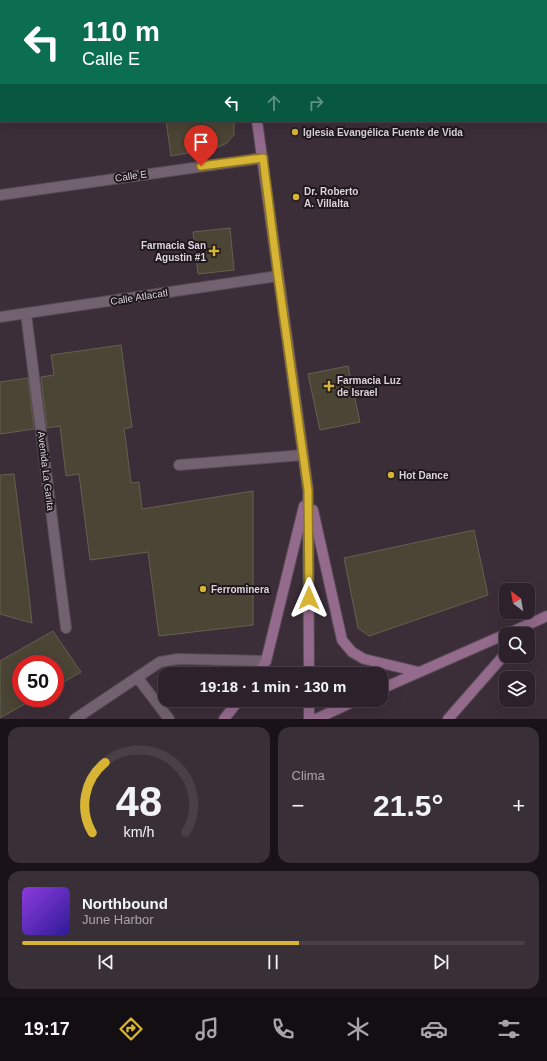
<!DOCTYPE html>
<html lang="es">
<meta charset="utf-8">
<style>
:root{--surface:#2d222b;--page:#392f37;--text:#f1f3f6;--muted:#a7a4a9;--line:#483f47;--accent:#d7b434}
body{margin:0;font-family:Arial,sans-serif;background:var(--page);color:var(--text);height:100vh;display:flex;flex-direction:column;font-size:15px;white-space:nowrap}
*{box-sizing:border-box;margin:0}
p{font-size:13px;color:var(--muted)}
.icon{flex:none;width:22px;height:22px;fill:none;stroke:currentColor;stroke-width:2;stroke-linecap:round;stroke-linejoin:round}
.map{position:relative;height:719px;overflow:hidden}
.drawer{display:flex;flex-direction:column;gap:8px;padding:8px;background:#191318;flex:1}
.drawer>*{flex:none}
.top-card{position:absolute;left:0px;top:0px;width:547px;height:122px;box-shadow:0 4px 16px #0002,0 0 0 1px var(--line);background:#0b6e4f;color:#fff;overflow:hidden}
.needle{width:26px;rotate:329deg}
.fabs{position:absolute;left:499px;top:583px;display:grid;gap:8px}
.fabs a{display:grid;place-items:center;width:36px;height:36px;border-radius:8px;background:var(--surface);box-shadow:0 4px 16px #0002,0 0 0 1px var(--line);font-size:20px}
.speed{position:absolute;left:12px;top:655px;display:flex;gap:8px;font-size:20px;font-weight:700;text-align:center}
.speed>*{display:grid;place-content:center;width:52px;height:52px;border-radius:50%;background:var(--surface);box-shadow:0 4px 16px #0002,0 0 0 1px var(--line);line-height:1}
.speed .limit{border:6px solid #d22;background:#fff;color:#111}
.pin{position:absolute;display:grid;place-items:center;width:34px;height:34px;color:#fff;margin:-41px -17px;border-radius:50% 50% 50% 0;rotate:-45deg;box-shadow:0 0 4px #0007}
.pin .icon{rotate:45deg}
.me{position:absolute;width:44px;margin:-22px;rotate:0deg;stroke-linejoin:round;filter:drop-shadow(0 0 3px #0008)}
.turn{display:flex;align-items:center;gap:14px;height:84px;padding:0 16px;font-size:18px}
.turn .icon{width:52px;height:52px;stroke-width:2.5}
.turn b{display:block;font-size:28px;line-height:34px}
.lanes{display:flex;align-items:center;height:38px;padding:0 16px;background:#0003;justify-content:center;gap:20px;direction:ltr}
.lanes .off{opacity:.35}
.big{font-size:30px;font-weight:800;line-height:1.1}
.drawer .card{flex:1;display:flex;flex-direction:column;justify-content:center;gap:6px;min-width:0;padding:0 14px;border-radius:12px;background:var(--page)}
.drawer .dial{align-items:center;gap:0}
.dial svg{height:104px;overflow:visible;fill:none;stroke:var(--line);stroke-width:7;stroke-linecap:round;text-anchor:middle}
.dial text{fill:var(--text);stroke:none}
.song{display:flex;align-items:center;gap:12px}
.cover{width:48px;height:48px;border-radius:6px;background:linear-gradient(135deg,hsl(270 70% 55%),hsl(250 70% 35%))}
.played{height:4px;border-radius:2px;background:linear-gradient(90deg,var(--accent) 55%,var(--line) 55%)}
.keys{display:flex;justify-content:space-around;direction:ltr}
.heat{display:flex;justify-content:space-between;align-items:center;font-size:22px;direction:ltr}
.drawer .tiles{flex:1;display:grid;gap:8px;grid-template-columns:1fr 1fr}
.card:last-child{grid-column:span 2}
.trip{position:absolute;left:158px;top:667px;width:230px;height:40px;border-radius:12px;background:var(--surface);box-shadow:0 4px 16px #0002,0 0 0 1px var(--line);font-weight:800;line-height:40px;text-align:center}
.dock{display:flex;height:64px;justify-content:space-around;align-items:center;background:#120e11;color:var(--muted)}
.dock .icon{width:28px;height:28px}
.dock .current{color:var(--accent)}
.dock b{font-size:18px;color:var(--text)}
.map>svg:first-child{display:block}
.building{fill:#4a4534;stroke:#66604f}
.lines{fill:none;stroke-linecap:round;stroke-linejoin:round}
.service-casing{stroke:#564b54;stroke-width:12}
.minor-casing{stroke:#564b54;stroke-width:12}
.secondary-casing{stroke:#564b54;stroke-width:12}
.service{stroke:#72626f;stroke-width:10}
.minor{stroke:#72626f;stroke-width:10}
.secondary{stroke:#946a8d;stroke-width:10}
.route-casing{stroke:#8c7522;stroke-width:10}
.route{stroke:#d7b434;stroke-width:7}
.poi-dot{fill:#d7b434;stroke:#1f181d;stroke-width:1.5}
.labels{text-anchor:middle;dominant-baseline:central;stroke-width:4;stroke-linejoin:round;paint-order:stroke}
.poi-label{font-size:10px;font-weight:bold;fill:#dcd3da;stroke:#1f181d;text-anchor:start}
.street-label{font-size:10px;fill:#dcd3da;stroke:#1f181d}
</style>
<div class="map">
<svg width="547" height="719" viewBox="0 0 547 719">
<rect width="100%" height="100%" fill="#3c2e39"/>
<path class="building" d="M 166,121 L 234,121 L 234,135 L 227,143 L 216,148 L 171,156 Z
M 230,228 L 234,270 L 198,274 L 193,232 Z
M 121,345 L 132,427 L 124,429 L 126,443 L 131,483 L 139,482 L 142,509 L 253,491 L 253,625 L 159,636 L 148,552 L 90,560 L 79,474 L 66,476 L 60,426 L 47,428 L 41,377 L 54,375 L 51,355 Z
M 348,366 L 360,422 L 320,430 L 308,374 Z
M 28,378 L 34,429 L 0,434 L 0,382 Z
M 14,474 L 28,586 L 32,623 L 0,614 L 0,475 Z
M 474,530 L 488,595 L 369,636 L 358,628 L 344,558 Z
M 53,631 L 81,672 L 55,687 L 55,664 L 21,664 L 21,698 L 35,698 L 0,718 L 0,661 Z"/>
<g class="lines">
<g class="service-casing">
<path id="service" d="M 179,465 L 303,455
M 137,677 L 169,719
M 75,719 L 160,662 L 178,659 L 266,661"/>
</g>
<g class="minor-casing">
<path id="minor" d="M 0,66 L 1,66
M 0,195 L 263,158
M 26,314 L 66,628
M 0,317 L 278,276"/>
</g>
<g class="secondary-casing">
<path id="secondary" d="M 238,0 L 238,1
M 257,121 L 308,490 L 309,674
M 313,510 L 342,640 L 352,652 L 364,659 L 419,672
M 507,634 L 547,616
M 258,674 L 266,661 L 304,506
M 381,689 L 506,634
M 309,700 L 309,719
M 224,719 L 239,700
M 316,719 L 357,700
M 448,719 L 506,653"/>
</g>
<use href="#service" class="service"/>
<use href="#minor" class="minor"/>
<use href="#secondary" class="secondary"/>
</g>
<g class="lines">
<g class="route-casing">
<path id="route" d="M 201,166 L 263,158 L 278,276 L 308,490 L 309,598"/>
</g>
<use href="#route" class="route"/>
</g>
<g class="poi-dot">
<circle cx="295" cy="132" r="4"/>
<circle cx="296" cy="197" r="4"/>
<path d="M212 245h4v4h4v4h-4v4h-4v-4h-4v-4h4z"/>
<path d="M327 380h4v4h4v4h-4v4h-4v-4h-4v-4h4z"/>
<circle cx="391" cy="475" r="4"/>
<circle cx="203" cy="589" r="4"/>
</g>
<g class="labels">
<g class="poi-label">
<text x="303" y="132">Iglesia Evangélica Fuente de Vida</text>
<text x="304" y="191">Dr. Roberto<tspan x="304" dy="12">A. Villalta</tspan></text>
<text x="206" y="245" text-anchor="end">Farmacia San<tspan x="206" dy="12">Agustin #1</tspan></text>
<text x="337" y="380">Farmacia Luz<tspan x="337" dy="12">de Israel</tspan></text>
<text x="399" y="475">Hot Dance</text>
<text x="211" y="589">Ferrominera</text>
</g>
<g class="street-label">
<text transform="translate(131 176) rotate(-8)">Calle E</text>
<text transform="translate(139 297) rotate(-9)">Calle Atlacatl</text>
<text transform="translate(46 471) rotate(83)">Avenida La Garita</text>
</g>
</g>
</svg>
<div class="fabs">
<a><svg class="needle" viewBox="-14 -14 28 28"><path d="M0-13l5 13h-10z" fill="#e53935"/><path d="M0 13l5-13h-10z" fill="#a7a4a9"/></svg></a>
<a><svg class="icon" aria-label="search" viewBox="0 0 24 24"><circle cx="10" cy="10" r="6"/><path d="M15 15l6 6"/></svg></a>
<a><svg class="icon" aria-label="layers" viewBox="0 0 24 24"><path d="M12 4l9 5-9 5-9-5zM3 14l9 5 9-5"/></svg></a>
</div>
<div class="speed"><div class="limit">50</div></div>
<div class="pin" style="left:201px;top:166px;background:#d93025"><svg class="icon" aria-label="arrive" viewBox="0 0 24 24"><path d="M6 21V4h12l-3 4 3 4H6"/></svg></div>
<svg class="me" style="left:309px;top:598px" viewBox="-20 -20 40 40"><path d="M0-17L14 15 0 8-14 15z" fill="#d7b434" stroke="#fff" stroke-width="4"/></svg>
<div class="trip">19:18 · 1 min · 130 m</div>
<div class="top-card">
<div class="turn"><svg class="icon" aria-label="left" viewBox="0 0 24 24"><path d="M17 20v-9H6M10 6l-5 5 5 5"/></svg><div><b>110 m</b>Calle E</div></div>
<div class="lanes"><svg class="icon" aria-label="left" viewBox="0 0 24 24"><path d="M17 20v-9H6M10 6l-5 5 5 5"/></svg><svg class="icon off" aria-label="ahead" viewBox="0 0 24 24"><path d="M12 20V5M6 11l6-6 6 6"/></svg><svg class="icon off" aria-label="right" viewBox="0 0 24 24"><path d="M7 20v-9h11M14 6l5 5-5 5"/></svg></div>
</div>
</div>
<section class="drawer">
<div class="tiles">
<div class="card dial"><svg viewBox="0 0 100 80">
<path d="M14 69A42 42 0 1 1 86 69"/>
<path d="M14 69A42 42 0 0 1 24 15" stroke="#d7b434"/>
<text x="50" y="56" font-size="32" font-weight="700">48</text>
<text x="50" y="72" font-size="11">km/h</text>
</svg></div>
<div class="card"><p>Clima</p>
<div class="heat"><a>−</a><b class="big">21.5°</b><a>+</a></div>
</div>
<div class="card">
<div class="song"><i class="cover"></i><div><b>Northbound</b><p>June Harbor</p></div></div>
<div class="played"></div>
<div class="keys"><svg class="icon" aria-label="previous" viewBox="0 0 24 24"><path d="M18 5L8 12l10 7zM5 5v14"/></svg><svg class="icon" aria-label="pause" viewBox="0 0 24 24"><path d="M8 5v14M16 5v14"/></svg><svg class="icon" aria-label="next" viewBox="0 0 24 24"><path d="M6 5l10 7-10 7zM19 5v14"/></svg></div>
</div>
</div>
</section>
<nav class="dock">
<b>19:17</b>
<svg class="icon current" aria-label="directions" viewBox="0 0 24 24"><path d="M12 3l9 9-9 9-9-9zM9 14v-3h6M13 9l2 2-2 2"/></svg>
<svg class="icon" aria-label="music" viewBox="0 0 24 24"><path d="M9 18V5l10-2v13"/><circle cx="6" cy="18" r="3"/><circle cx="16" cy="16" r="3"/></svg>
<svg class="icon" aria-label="phone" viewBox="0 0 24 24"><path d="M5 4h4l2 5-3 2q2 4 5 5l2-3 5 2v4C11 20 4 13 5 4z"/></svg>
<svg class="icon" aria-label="climate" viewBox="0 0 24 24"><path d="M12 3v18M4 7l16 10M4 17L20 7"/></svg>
<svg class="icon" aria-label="car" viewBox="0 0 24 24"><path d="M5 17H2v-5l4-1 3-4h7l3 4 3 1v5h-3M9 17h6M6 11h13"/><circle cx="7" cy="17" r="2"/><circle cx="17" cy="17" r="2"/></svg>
<svg class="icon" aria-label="filters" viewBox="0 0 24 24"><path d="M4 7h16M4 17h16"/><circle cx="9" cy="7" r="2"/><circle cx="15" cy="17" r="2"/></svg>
</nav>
